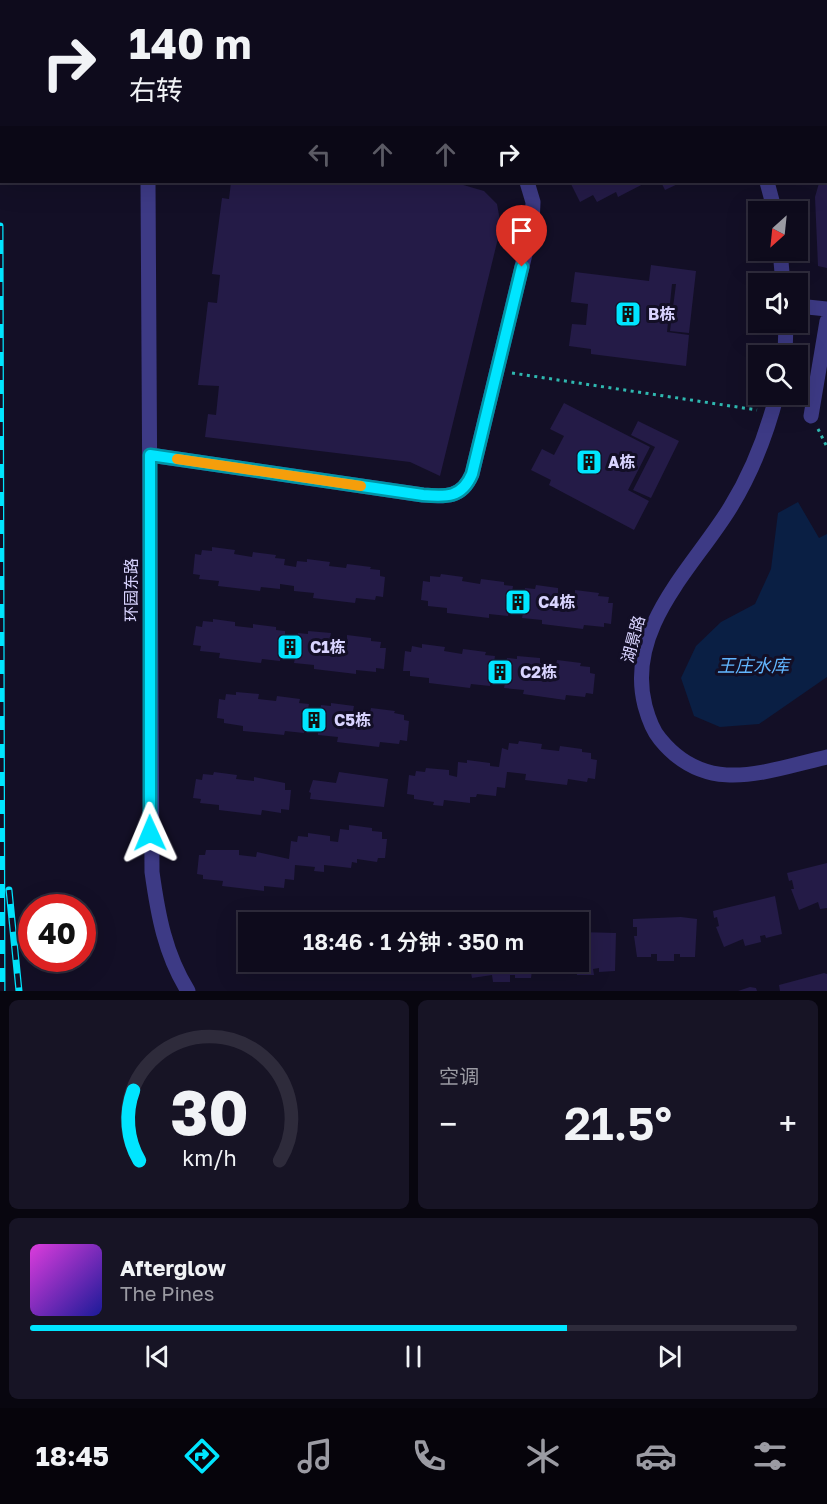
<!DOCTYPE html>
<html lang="zh">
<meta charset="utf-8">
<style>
:root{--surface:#0e0b1c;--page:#171425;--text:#f1f3f6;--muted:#9b9ba3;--line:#2e2b3b;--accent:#00e5ff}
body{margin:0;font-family:"Golos Text","Noto Sans SC",sans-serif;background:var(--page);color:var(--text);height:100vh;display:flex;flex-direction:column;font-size:22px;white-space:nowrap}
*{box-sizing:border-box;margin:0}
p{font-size:20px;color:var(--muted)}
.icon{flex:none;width:33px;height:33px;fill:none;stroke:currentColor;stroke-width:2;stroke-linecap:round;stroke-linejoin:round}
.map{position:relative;height:991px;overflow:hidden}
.details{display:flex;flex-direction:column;gap:9px;padding:9px;background:#08060f;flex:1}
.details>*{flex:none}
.guide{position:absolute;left:0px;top:0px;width:828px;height:183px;box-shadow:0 6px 24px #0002,0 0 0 2px var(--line);background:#0e0b1c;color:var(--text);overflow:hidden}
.needle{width:39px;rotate:207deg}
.buttons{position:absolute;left:748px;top:201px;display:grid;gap:12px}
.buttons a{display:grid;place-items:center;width:60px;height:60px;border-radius:0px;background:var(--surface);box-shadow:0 6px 24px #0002,0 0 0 2px var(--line);font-size:30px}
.speed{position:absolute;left:18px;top:894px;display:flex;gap:12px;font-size:30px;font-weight:700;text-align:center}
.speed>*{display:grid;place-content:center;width:78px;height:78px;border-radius:50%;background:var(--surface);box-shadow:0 6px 24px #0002,0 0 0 2px var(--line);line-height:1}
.speed .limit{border:9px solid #d22;background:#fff;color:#111}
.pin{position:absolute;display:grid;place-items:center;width:51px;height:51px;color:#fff;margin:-62px -26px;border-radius:50% 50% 50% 0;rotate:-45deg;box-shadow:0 0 6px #0007}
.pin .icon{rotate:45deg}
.me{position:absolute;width:66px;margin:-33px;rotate:359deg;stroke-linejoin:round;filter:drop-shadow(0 0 4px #0008)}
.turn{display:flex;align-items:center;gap:21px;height:126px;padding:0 30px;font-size:27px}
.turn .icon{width:78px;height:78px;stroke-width:2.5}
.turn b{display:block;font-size:42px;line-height:51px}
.lanes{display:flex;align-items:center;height:57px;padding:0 30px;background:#0003;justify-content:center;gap:30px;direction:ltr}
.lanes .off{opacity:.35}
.big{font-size:45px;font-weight:600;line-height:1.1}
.details .tile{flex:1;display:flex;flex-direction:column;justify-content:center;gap:9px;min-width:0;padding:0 21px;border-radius:9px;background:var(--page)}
.details .dial{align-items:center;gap:0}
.dial svg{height:156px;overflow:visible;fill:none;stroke:var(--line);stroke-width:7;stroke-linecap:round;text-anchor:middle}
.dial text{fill:var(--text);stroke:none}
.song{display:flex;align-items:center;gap:18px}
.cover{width:72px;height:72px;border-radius:9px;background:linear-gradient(135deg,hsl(300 70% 55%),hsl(240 70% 35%))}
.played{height:6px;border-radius:3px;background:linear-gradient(90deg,var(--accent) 70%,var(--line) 70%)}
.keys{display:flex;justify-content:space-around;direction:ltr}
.heat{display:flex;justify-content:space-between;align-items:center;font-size:33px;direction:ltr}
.details .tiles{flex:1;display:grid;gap:9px;grid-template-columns:1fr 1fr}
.tile:last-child{grid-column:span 2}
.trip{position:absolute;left:238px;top:912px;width:351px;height:60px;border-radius:0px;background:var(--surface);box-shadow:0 6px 24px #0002,0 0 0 2px var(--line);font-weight:600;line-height:60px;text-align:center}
.tabs{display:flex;height:96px;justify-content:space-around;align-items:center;background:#06040b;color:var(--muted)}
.tabs .icon{width:42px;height:42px}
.tabs .on{color:var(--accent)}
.tabs b{font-size:27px;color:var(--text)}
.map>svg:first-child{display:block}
.water{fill:#0a1f44}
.building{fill:#241b47}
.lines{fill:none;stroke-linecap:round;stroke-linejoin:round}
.path{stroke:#2fb8b0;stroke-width:3;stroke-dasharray:3 4.5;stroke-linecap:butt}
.minor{stroke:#3d3a85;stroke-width:15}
.rail-casing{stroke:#00e5ff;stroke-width:7}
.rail{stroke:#130f26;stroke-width:4.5;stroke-dasharray:14;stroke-linecap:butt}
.route-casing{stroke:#0095a6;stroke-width:15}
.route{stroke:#00e5ff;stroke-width:10}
.slow{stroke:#f59e0b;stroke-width:10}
.labels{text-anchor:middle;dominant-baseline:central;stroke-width:6;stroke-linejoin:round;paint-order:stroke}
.poi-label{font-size:16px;font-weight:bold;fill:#d9d4ff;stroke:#130f26;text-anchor:start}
.street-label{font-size:16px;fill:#d9d4ff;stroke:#130f26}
.water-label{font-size:18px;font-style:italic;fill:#62b6ff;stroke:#130f26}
</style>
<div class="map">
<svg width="827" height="991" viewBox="0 0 827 991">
<rect width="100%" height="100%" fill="#130f26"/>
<path class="water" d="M 798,502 L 819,538 L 827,534 L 827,677 L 759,724 L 720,727 L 694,716 L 681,678 L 696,646 L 721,622 L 755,604 L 771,569 L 778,513 Z"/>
<path class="building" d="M 231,182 L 453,182 L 484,191 L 497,204 L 501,226 L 440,476 L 410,462 L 205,437 L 208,414 L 216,415 L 219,386 L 198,385 L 208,302 L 217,303 L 220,275 L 212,274 L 222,198 L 229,199 Z
M 570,182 L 647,182 L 618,197 L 616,192 L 597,202 L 593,195 L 580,202 Z
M 661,182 L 682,182 L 665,190 Z
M 827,182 L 827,268 L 818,266 L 815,197 L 819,183 Z
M 651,265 L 696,271 L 689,333 L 670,331 L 676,284 L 672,284 L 667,332 L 689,335 L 686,366 L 591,354 L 591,349 L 569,346 L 572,324 L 586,325 L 588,304 L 571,302 L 575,272 L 649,281 Z
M 564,403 L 650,447 L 628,490 L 649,501 L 634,530 L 549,485 L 551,480 L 531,470 L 542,449 L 554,455 L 564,436 L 550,429 Z
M 638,421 L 679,441 L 651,498 L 633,490 L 655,447 L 631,435 Z
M 212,547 L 235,550 L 234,554 L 252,557 L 253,552 L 276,555 L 275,558 L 285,559 L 284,565 L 296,567 L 297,561 L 307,562 L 307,559 L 330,562 L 329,566 L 346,568 L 347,564 L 371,567 L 370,569 L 380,570 L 380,576 L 385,577 L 383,597 L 376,596 L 375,600 L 356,598 L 355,603 L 313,598 L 314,593 L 294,591 L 294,586 L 280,584 L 280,589 L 261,587 L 260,591 L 218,586 L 219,581 L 199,579 L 200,575 L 193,574 L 195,554 L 201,555 L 202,550 L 212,551 Z
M 441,574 L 463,577 L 462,581 L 480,584 L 481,579 L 504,582 L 504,585 L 513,586 L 512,592 L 525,593 L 525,588 L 535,589 L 536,585 L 558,588 L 558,593 L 575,595 L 575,590 L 599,593 L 598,596 L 609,597 L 608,603 L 613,603 L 611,624 L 604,623 L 604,627 L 584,625 L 583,629 L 542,624 L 542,620 L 522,618 L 523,613 L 509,611 L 508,616 L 489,614 L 489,618 L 447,613 L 447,608 L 428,606 L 428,601 L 421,600 L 423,581 L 430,582 L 430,576 L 440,577 Z
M 213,619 L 235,622 L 235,626 L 253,628 L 253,624 L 276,627 L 276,630 L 285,631 L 285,637 L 297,639 L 298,633 L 308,634 L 308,631 L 331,633 L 330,638 L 347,640 L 347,635 L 371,638 L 371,641 L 381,642 L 380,648 L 386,648 L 384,669 L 376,668 L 376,672 L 356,670 L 356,674 L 314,669 L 314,665 L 294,663 L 295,658 L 281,656 L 280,661 L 262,659 L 261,663 L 219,658 L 220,653 L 200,651 L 201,646 L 193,645 L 196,626 L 202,627 L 203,621 L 213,622 Z
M 422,644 L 445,647 L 444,651 L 462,654 L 463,649 L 486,652 L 485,655 L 495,656 L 494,662 L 506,663 L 507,658 L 517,659 L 517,656 L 540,658 L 540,663 L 556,665 L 557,660 L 581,663 L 580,666 L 590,667 L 590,673 L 595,674 L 593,694 L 586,693 L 585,697 L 566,695 L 565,700 L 523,694 L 524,690 L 504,688 L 505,683 L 490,681 L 490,686 L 471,684 L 470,688 L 429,683 L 429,678 L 410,676 L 410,671 L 403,671 L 405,651 L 411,652 L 412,646 L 422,648 Z
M 236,692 L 259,694 L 258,699 L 276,701 L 277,696 L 300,699 L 299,703 L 309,704 L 308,709 L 320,711 L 321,705 L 331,706 L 331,703 L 354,706 L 353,711 L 370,713 L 371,708 L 395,711 L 394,713 L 404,715 L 404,720 L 409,721 L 407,741 L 400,740 L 399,744 L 380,742 L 379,747 L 337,742 L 338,737 L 318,735 L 318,730 L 304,728 L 304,733 L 285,731 L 284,735 L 243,731 L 243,726 L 224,723 L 224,719 L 217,718 L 219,699 L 225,700 L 226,694 L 236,695 Z
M 519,741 L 542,744 L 541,749 L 559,751 L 560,746 L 582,749 L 582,752 L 591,753 L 591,759 L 597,760 L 595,779 L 588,778 L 587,782 L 568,779 L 567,785 L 525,780 L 526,774 L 507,772 L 505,788 L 497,787 L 496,796 L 477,794 L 476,797 L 470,797 L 470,803 L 444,800 L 443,806 L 433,805 L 434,802 L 414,799 L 414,795 L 407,794 L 409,775 L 415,776 L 416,771 L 425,772 L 426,768 L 449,770 L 449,775 L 457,777 L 458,762 L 467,763 L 467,760 L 490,763 L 490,766 L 499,767 L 502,748 L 508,750 L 509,743 L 518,744 Z
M 214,772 L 237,775 L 236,779 L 254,781 L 254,777 L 285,783 L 285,790 L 291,790 L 289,810 L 281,809 L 281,813 L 262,810 L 261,815 L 219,810 L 219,805 L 200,803 L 201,799 L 193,798 L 196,779 L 202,780 L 203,774 L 213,775 Z
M 339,772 L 388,779 L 384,807 L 310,799 L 311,793 L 309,792 L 313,780 L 336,783 Z
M 349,825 L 372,828 L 372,831 L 382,832 L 382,839 L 387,839 L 385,858 L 378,858 L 377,862 L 357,859 L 357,863 L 352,862 L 351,868 L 324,865 L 324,872 L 314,871 L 315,867 L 295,865 L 294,880 L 285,879 L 284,888 L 264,886 L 264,891 L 222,886 L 223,881 L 203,879 L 203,875 L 197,874 L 199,855 L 205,855 L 206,850 L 239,850 L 239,855 L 256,857 L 257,852 L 289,859 L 291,841 L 297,842 L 298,836 L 308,837 L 308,833 L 330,836 L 330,841 L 338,842 L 340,829 L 349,830 Z
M 827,863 L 827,908 L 820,909 L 818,902 L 799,910 L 791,889 L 794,889 L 792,880 L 789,881 L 787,873 Z
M 775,896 L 782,934 L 766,938 L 765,935 L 760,936 L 761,942 L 745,946 L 743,939 L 724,947 L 716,927 L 719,926 L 717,917 L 714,918 L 713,911 Z
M 681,917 L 697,919 L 695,957 L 680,957 L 680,954 L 674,954 L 674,961 L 657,961 L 657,954 L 651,954 L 651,957 L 637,957 L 634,936 L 637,936 L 637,927 L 633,927 L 633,919 Z
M 579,932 L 616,933 L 615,971 L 599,972 L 599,968 L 593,969 L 594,975 L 577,975 L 576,968 L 556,971 L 556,962 L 579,962 Z
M 469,962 L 533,962 L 531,978 L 515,978 L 515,975 L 510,975 L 510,982 L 493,982 L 492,975 L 472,978 Z
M 824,973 L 827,974 L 827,991 L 780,991 L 779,985 Z
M 750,987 L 756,988 L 757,991 L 738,991 Z"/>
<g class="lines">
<path class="path" d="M 512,373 L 757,410
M 818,429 L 827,447"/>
<path class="minor" d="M 147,0 L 147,2
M 826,21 L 827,21
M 148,182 L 152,872 C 158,915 165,954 188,991
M 767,182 L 775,212
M 780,250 L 783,284
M 798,306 L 827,309
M 785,356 L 786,322
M 777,394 C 767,433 751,474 730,508 C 693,568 625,628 645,706 C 648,717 652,730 660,739 C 707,797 765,771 827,757
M 811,416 L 827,321
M 150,455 L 423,495 C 446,497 462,498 472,474 L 532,225 L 533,202 L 527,182"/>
<g class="rail-casing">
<path id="rail" d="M 0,226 L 2,991
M 9,890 L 19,991"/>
</g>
<use href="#rail" class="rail"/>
</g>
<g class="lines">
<g class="route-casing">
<path id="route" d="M 150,833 L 150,455 L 423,495 C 446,497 462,498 472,474 L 522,267"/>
</g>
<use href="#route" class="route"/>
<path class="slow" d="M 177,459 L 361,486"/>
</g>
<defs>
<g id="building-square" transform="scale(1.35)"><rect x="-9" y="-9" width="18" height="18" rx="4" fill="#00e5ff" stroke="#130f26"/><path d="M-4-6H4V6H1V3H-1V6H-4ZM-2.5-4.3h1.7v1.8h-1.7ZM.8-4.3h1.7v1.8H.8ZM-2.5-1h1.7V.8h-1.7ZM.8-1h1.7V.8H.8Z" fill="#111"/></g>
</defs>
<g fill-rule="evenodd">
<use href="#building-square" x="628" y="314"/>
<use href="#building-square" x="589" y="462"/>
<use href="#building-square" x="518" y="602"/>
<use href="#building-square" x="290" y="647"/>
<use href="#building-square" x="500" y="672"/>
<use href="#building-square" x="314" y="720"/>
</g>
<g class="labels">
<g class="poi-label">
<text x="648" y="314">B栋</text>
<text x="608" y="462">A栋</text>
<text x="538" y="602">C4栋</text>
<text x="310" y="647">C1栋</text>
<text x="520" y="672">C2栋</text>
<text x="334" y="720">C5栋</text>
</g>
<g class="street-label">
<text transform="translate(131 590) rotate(-90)">环园东路</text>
<text transform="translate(633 639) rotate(-75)">湖景路</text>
</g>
<g class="water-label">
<text x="753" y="665">王庄水库</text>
</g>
</g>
</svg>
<div class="buttons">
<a><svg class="needle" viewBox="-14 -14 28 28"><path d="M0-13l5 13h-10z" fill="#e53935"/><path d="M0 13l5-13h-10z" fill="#9b9ba3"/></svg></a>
<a><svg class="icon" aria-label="sound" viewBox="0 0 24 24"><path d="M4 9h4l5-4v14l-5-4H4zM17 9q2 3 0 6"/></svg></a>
<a><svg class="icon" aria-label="search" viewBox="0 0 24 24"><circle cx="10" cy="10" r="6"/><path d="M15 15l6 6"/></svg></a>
</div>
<div class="speed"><div class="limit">40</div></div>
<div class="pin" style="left:522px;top:267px;background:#d93025"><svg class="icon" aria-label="arrive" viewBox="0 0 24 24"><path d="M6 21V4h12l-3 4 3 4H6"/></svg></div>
<svg class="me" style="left:150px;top:833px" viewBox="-20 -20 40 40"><path d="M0-17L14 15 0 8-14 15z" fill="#00e5ff" stroke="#fff" stroke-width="4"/></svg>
<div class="trip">18:46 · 1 分钟 · 350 m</div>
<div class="guide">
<div class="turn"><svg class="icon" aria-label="right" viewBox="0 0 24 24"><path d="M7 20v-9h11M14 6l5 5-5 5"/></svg><div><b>140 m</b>右转</div></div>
<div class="lanes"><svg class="icon off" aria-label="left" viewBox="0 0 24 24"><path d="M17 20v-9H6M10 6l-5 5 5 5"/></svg><svg class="icon off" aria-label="ahead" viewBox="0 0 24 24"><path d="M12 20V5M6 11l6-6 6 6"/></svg><svg class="icon off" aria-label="ahead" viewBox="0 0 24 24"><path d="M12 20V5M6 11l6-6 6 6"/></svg><svg class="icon" aria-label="right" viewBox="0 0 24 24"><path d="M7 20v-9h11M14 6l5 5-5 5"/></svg></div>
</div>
</div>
<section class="details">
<div class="tiles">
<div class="tile dial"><svg viewBox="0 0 100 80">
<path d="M14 69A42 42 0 1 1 86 69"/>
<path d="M14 69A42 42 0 0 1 11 33" stroke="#00e5ff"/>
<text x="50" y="56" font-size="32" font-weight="700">30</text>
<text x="50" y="72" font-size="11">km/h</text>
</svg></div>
<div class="tile"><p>空调</p>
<div class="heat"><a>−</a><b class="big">21.5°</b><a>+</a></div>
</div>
<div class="tile">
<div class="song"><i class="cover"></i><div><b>Afterglow</b><p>The Pines</p></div></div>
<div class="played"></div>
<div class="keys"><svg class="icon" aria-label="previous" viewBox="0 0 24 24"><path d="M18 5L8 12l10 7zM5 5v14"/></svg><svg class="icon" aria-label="pause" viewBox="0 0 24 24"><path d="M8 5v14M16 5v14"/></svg><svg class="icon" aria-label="next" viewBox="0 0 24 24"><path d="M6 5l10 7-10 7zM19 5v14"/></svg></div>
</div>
</div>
</section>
<nav class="tabs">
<b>18:45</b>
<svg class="icon on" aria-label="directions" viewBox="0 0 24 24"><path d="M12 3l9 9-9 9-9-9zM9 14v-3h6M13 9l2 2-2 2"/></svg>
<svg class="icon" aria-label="music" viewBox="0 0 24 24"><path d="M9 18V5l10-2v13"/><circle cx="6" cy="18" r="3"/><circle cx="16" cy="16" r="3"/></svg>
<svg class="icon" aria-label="phone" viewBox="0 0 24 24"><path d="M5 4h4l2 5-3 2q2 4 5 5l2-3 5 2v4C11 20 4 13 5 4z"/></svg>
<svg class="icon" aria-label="climate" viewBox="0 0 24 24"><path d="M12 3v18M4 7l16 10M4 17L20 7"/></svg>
<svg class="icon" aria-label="car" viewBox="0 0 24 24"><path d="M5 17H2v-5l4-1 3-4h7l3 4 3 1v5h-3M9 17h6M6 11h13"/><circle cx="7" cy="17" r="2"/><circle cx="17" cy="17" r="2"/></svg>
<svg class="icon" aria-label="filters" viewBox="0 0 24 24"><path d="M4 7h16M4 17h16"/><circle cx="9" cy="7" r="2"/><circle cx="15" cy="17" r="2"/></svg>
</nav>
